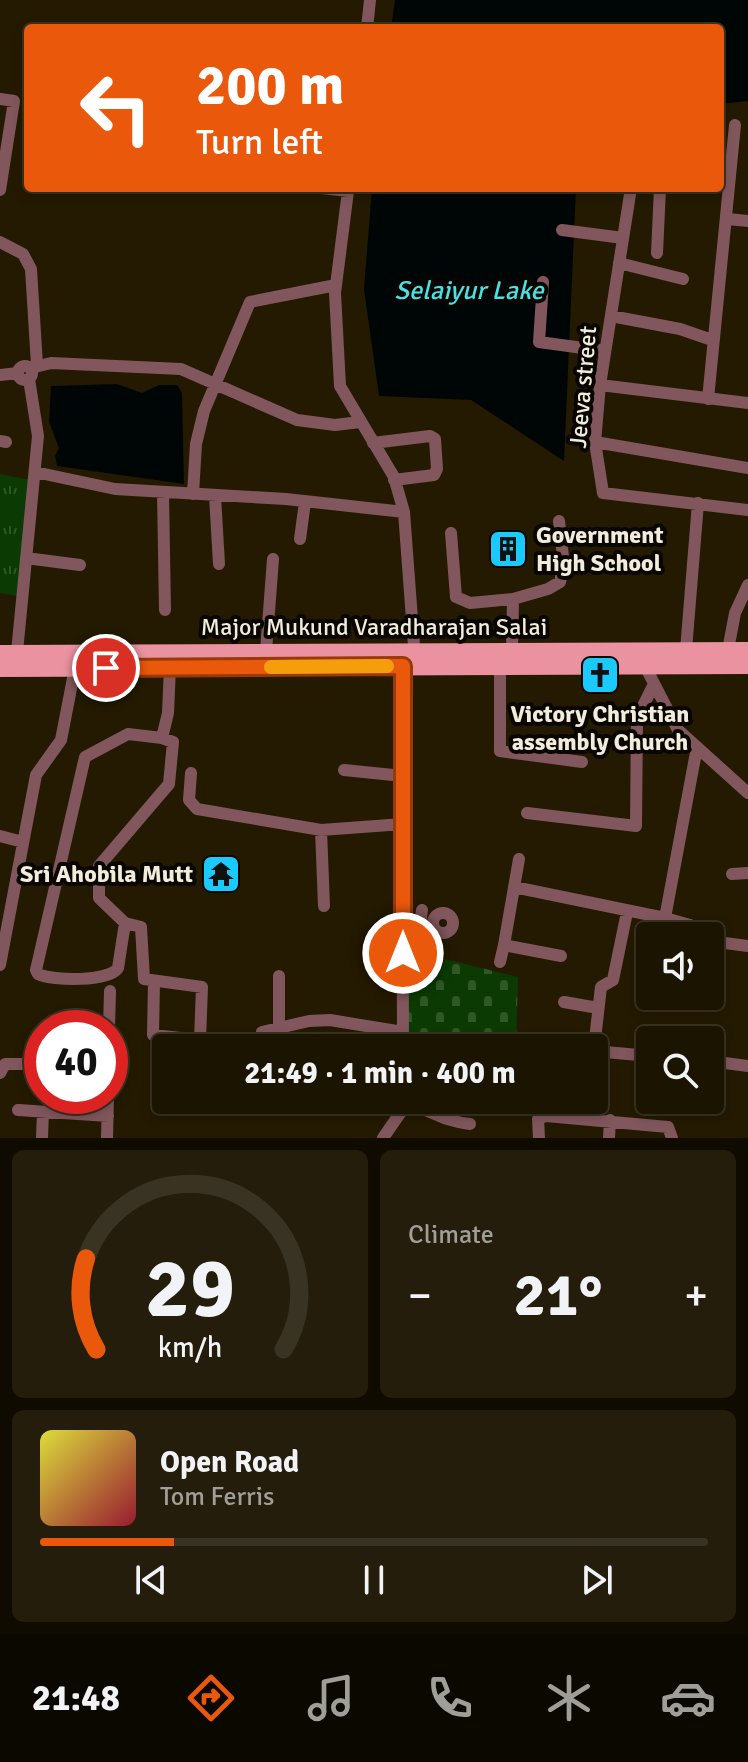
<!DOCTYPE html>
<meta charset="utf-8">
<style>
:root{--surface:#1b1401;--page:#241d0b;--text:#f1f3f6;--muted:#a09e99;--line:#393323;--accent:#ea580c}
body{margin:0;font-family:Signika,sans-serif;background:var(--page);color:var(--text);height:100vh;display:flex;flex-direction:column;font-size:30px;white-space:nowrap}
*{box-sizing:border-box;margin:0}
p{font-size:26px;color:var(--muted)}
.icon{flex:none;width:44px;height:44px;fill:none;stroke:currentColor;stroke-width:2;stroke-linecap:round;stroke-linejoin:round}
.map{position:relative;height:1138px;overflow:hidden}
.panel{display:flex;flex-direction:column;gap:12px;padding:12px;background:#0f0b01;flex:1}
.panel>*{flex:none}
.banner{position:absolute;left:24px;top:24px;width:700px;height:168px;border-radius:8px;box-shadow:0 4px 12px #0003,0 0 0 2px var(--line);background:#ea580c;color:#fff;overflow:hidden}
.fabs{position:absolute;left:636px;top:922px;display:grid;gap:16px}
.fabs a{display:grid;place-items:center;width:88px;height:88px;border-radius:8px;background:var(--surface);box-shadow:0 4px 12px #0003,0 0 0 2px var(--line);font-size:40px}
.speed{position:absolute;left:24px;top:1010px;display:flex;gap:16px;font-size:40px;font-weight:700;text-align:center}
.speed>*{display:grid;place-content:center;width:104px;height:104px;border-radius:50%;background:var(--surface);box-shadow:0 4px 12px #0003,0 0 0 2px var(--line);line-height:1}
.speed .limit{border:12px solid #d22;background:#fff;color:#111}
.pin{position:absolute;display:grid;place-items:center;width:68px;height:68px;color:#fff;margin:-34px;border:4px solid #fff;border-radius:50%;box-shadow:0 2px 8px #0007}
.me{position:absolute;width:88px;margin:-44px;rotate:0deg;stroke-linejoin:round;filter:drop-shadow(0 0 6px #0008)}
.turn{display:flex;align-items:center;gap:28px;height:168px;padding:0 40px;font-size:36px}
.turn .icon{width:104px;height:104px;stroke-width:2.5}
.turn b{display:block;font-size:56px;line-height:68px}
.big{font-size:60px;font-weight:700;line-height:1.1}
.panel .card{flex:1;display:flex;flex-direction:column;justify-content:center;gap:12px;min-width:0;padding:0 28px;border-radius:12px;background:var(--page)}
.panel .dial{align-items:center;gap:0}
.dial svg{height:208px;overflow:visible;fill:none;stroke:var(--line);stroke-width:7;stroke-linecap:round;text-anchor:middle}
.dial text{fill:var(--text);stroke:none}
.song{display:flex;align-items:center;gap:24px}
.cover{width:96px;height:96px;border-radius:12px;background:linear-gradient(135deg,hsl(60 70% 55%),hsl(350 70% 35%))}
.played{height:8px;border-radius:4px;background:linear-gradient(90deg,var(--accent) 20%,var(--line) 20%)}
.keys{display:flex;justify-content:space-around;direction:ltr}
.heat{display:flex;justify-content:space-between;align-items:center;font-size:44px;direction:ltr}
.panel .tiles{flex:1;display:grid;gap:12px;grid-template-columns:1fr 1fr}
.card:last-child{grid-column:span 2}
.trip{position:absolute;left:152px;top:1034px;width:456px;height:80px;border-radius:8px;background:var(--surface);box-shadow:0 4px 12px #0003,0 0 0 2px var(--line);font-weight:700;line-height:80px;text-align:center}
.menu{display:flex;height:128px;justify-content:space-around;align-items:center;background:#0b0800;color:var(--muted)}
.menu .icon{width:56px;height:56px}
.menu .on{color:var(--accent)}
.menu b{font-size:36px;color:var(--text)}
.map>svg:first-child{display:block}
.cemetery{fill:url(#cemetery-stones)}
.park{fill:url(#park-tufts)}
.water{fill:#000606}
.lines{fill:none;stroke-linecap:round;stroke-linejoin:round}
.minor{stroke:#81575d;stroke-width:12}
.major{stroke:#ea92a0;stroke-width:16}
.route-casing{stroke:#983908;stroke-width:20}
.route{stroke:#ea580c;stroke-width:14}
.slow{stroke:#f59e0b;stroke-width:14}
.labels{text-anchor:middle;dominant-baseline:central;stroke-width:8;stroke-linejoin:round;paint-order:stroke}
.street-label{font-size:24px;fill:#f2ecdc;stroke:#090601}
.poi-label{font-size:24px;font-weight:bold;fill:#f2ecdc;stroke:#090601;text-anchor:start}
.water-label{font-size:26px;font-style:italic;fill:#4ae1e4;stroke:#090601}
</style>
<div class="map">
<svg width="748" height="1138" viewBox="0 0 748 1138">
<defs>
<pattern id="cemetery-stones" width="16" height="16" patternUnits="userSpaceOnUse" patternTransform="scale(2)"><rect width="16" height="16" fill="#0b3b02"/><path d="M2 7V4a2 2 0 0 1 4 0v3zM10 15v-3a2 2 0 0 1 4 0v3z" fill="#2f5826"/></pattern>
<pattern id="park-tufts" width="24" height="20" patternUnits="userSpaceOnUse" patternTransform="scale(2)"><rect width="24" height="20" fill="#0b3b02"/><path d="M3 7l-1-3M5 7V3M7 7l1-3M15 17l-1-3M17 17v-4M19 17l1-3" fill="none" stroke="#2f5826"/></pattern>
</defs>
<rect width="100%" height="100%" fill="#241a01"/>
<path class="cemetery" d="M 407,950 L 518,977 L 516,1048 L 406,1046 Z"/>
<path class="park" d="M 0,474 L 30,480 L 18,596 L 0,593 Z"/>
<path class="water" d="M 395,0 L 748,0 L 748,101 L 720,104 L 720,28 L 391,28 Z
M 372,188 L 576,188 L 564,461 L 471,400 L 379,396 L 364,289 Z
M 117,384 L 142,393 L 159,385 L 177,385 L 182,393 L 184,484 L 57,466 L 55,456 L 59,448 L 49,422 L 51,386 Z"/>
<g class="lines">
<path class="minor" d="M 367,28 L 370,0
M 0,99 L 14,101 L 0,190
M 322,188 L 348,191 L 335,293 L 340,386 L 394,477 L 404,512 L 414,646 L 403,666 L 402,678 L 403,1048
M 631,188 L 600,385 L 595,442 L 603,493 L 748,510
M 728,219 L 748,221
M 562,230 L 623,238
M 0,242 L 23,254 L 31,269 L 37,365
M 657,253 L 660,188
M 619,263 L 683,279
M 543,282 L 539,342 L 605,351
M 611,316 L 680,329 L 712,340
M18 373a7 7 0 1 1 14 0a7 7 0 1 1-14 0Z
M 31,368 L 51,363 L 181,369 L 297,420 L 335,425 L 360,422
M 0,375 L 18,373
M 600,385 L 748,403
M 708,399 L 735,125
M 0,441 L 6,442
M 595,442 L 748,468
M 373,443 L 430,436 L 435,439 L 437,469 L 434,475 L 394,480
M 35,472 L 115,489 L 286,499 L 404,512
M 163,493 L 165,610
M 193,494 L 196,444 L 204,411 L 250,302 L 336,285
M 215,496 L 219,564
M 451,533 L 456,597 L 470,603 L 513,599
M 300,539 L 305,502
M 26,558 L 80,565
M 512,650 L 513,599 L 548,589 L 560,582 L 564,566 L 559,521
M 686,650 L 698,503
M 728,650 L 735,613 L 748,585
M 266,651 L 273,559
M 17,652 L 38,436 L 29,379
M 500,666 L 500,751 L 582,762
M 645,666 L 678,730 L 748,793
M 162,738 L 173,742 L 169,784 L 99,866 L 99,898 L 125,923 L 118,968 C 109,982 53,981 38,974 L 36,970 L 85,757 L 128,734 L 162,738 L 168,713 L 170,667
M 344,770 L 403,776
M 191,773 L 189,800 L 197,809 L 321,830 L 403,824
M 527,813 L 636,826 L 637,718 L 654,684
M 321,830 L 324,906
M 0,836 L 23,842
M 519,859 L 504,945 L 561,956
M 732,874 L 748,873
M 514,887 L 665,918 L 690,925 L 702,936
M433 923a10 10 0 1 1 20 0a10 10 0 1 1-20 0Z
M 665,918 L 697,747
M 125,923 L 141,927 L 144,979 L 202,987 L 200,1040 L 153,1035 L 154,982
M 403,926 L 420,925 L 422,910
M 710,941 L 748,946
M 500,962 L 504,945
M 0,965 L 36,775 L 61,740 L 75,668
M 279,976 L 279,1029
M 564,1002 L 598,1008
M 109,1028 L 110,991
M 262,1032 L 309,1021 L 330,1020 L 403,1032
M 594,1048 L 601,987 L 613,980 L 627,912
M 594,1051 L 650,1056
M 710,1061 L 748,1066
M 0,1073 L 5,1064 L 42,1064
M 403,1102 C 427,1108 445,1122 470,1124
M 18,1110 L 108,1116
M 587,1118 L 589,1100
M 42,1138 L 43,1112
M 107,1138 L 108,1096
M 383,1138 L 403,1109 L 403,1100
M 539,1138 L 538,1119 L 546,1116 L 668,1127 L 672,1138
M 609,1138 L 610,1120"/>
<path class="major" d="M 0,653 L 748,650
M 0,669 L 748,666"/>
</g>
<g class="lines">
<g class="route-casing">
<path id="route" d="M 106,668 L 403,666 L 403,953"/>
</g>
<use href="#route" class="route"/>
<path class="slow" d="M 271,667 L 387,666"/>
</g>
<defs>
<g id="building-square" transform="scale(2)"><rect x="-9" y="-9" width="18" height="18" rx="4" fill="#1bcafc" stroke="#090601"/><path d="M-4-6H4V6H1V3H-1V6H-4ZM-2.5-4.3h1.7v1.8h-1.7ZM.8-4.3h1.7v1.8H.8ZM-2.5-1h1.7V.8h-1.7ZM.8-1h1.7V.8H.8Z" fill="#111"/></g>
<g id="church-square" transform="scale(2)"><rect x="-9" y="-9" width="18" height="18" rx="4" fill="#1bcafc" stroke="#090601"/><path d="M-1.2-6h2.4v3.5h3.3v2.4h-3.3V6h-2.4V-.1h-3.3v-2.4h3.3Z" fill="#111"/></g>
<g id="temple-square" transform="scale(2)"><rect x="-9" y="-9" width="18" height="18" rx="4" fill="#1bcafc" stroke="#090601"/><path d="M0-6L5-2H3V0L6.5 2.5H4V6H1.5V3h-3V6H-4V2.5H-6.5L-3 0V-2H-5Z" fill="#111"/></g>
</defs>
<g fill-rule="evenodd">
<use href="#building-square" x="508" y="549"/>
<use href="#church-square" x="600" y="675"/>
<use href="#temple-square" x="221" y="874"/>
</g>
<g class="labels">
<g class="street-label">
<text transform="translate(583 387) rotate(-85)">Jeeva street</text>
<text x="374" y="627">Major Mukund Varadharajan Salai</text>
</g>
<g class="poi-label">
<text x="536" y="535">Government<tspan x="536" dy="28">High School</tspan></text>
<text x="600" y="714" text-anchor="middle">Victory Christian<tspan x="600" dy="28">assembly Church</tspan></text>
<text x="193" y="874" text-anchor="end">Sri Ahobila Mutt</text>
</g>
<g class="water-label">
<text x="469" y="291">Selaiyur Lake</text>
</g>
</g>
</svg>
<div class="fabs">
<a><svg class="icon" aria-label="sound" viewBox="0 0 24 24"><path d="M4 9h4l5-4v14l-5-4H4zM17 9q2 3 0 6"/></svg></a>
<a><svg class="icon" aria-label="search" viewBox="0 0 24 24"><circle cx="10" cy="10" r="6"/><path d="M15 15l6 6"/></svg></a>
</div>
<div class="speed"><div class="limit">40</div></div>
<div class="pin" style="left:106px;top:668px;background:#d93025"><svg class="icon" aria-label="arrive" viewBox="0 0 24 24"><path d="M6 21V4h12l-3 4 3 4H6"/></svg></div>
<svg class="me" style="left:403px;top:953px" viewBox="-20 -20 40 40"><circle r="17" fill="#ea580c" stroke="#fff" stroke-width="3"/><path d="M0-11L8 9 0 5-8 9z" fill="#fff"/></svg>
<div class="trip">21:49 · 1 min · 400 m</div>
<div class="banner">
<div class="turn"><svg class="icon" aria-label="left" viewBox="0 0 24 24"><path d="M17 20v-9H6M10 6l-5 5 5 5"/></svg><div><b>200 m</b>Turn left</div></div>
</div>
</div>
<section class="panel">
<div class="tiles">
<div class="card dial"><svg viewBox="0 0 100 80">
<path d="M14 69A42 42 0 1 1 86 69"/>
<path d="M14 69A42 42 0 0 1 10 34" stroke="#ea580c"/>
<text x="50" y="56" font-size="32" font-weight="700">29</text>
<text x="50" y="72" font-size="11">km/h</text>
</svg></div>
<div class="card"><p>Climate</p>
<div class="heat"><a>−</a><b class="big">21°</b><a>+</a></div>
</div>
<div class="card">
<div class="song"><i class="cover"></i><div><b>Open Road</b><p>Tom Ferris</p></div></div>
<div class="played"></div>
<div class="keys"><svg class="icon" aria-label="previous" viewBox="0 0 24 24"><path d="M18 5L8 12l10 7zM5 5v14"/></svg><svg class="icon" aria-label="pause" viewBox="0 0 24 24"><path d="M8 5v14M16 5v14"/></svg><svg class="icon" aria-label="next" viewBox="0 0 24 24"><path d="M6 5l10 7-10 7zM19 5v14"/></svg></div>
</div>
</div>
</section>
<nav class="menu">
<b>21:48</b>
<svg class="icon on" aria-label="directions" viewBox="0 0 24 24"><path d="M12 3l9 9-9 9-9-9zM9 14v-3h6M13 9l2 2-2 2"/></svg>
<svg class="icon" aria-label="music" viewBox="0 0 24 24"><path d="M9 18V5l10-2v13"/><circle cx="6" cy="18" r="3"/><circle cx="16" cy="16" r="3"/></svg>
<svg class="icon" aria-label="phone" viewBox="0 0 24 24"><path d="M5 4h4l2 5-3 2q2 4 5 5l2-3 5 2v4C11 20 4 13 5 4z"/></svg>
<svg class="icon" aria-label="climate" viewBox="0 0 24 24"><path d="M12 3v18M4 7l16 10M4 17L20 7"/></svg>
<svg class="icon" aria-label="car" viewBox="0 0 24 24"><path d="M5 17H2v-5l4-1 3-4h7l3 4 3 1v5h-3M9 17h6M6 11h13"/><circle cx="7" cy="17" r="2"/><circle cx="17" cy="17" r="2"/></svg>
</nav>
